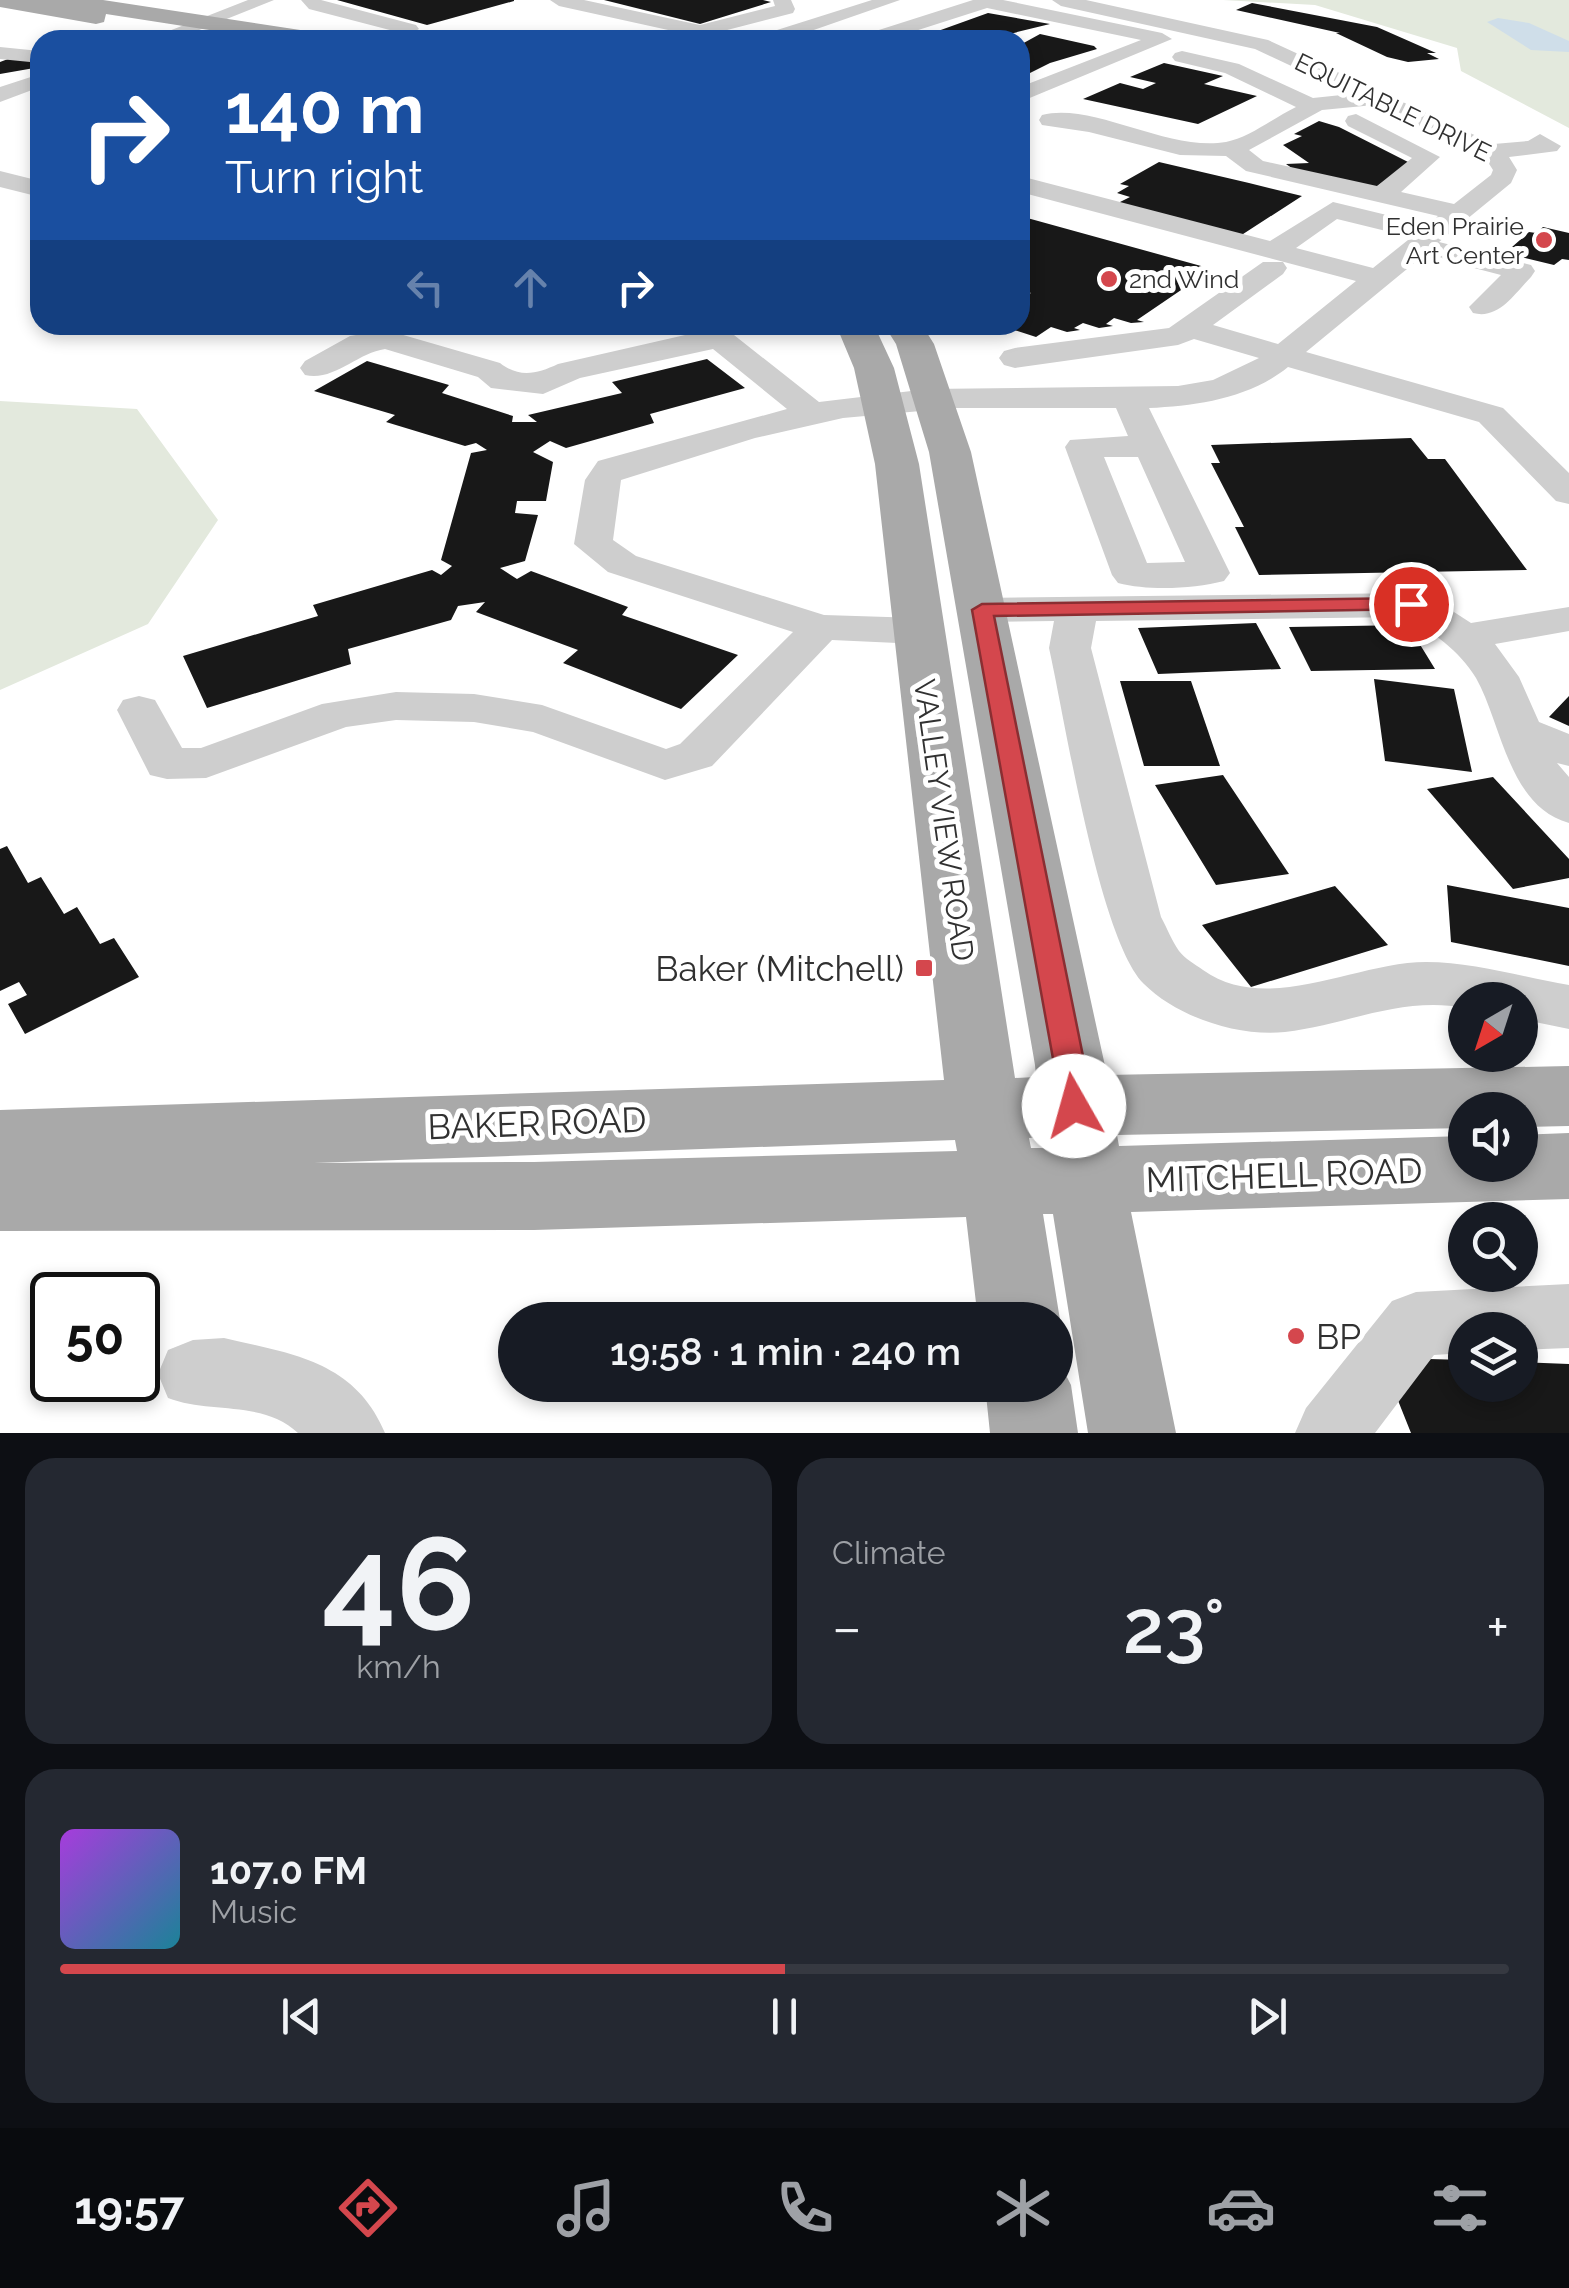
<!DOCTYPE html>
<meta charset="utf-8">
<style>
:root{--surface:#171b24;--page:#242831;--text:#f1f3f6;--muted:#9ea1a6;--line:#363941;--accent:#d4474d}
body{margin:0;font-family:Raleway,sans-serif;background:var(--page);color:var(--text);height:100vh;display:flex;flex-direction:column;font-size:38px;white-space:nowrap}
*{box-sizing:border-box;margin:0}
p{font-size:32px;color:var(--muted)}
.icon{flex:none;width:55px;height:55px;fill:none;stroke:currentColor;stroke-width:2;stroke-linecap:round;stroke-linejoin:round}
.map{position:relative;height:1433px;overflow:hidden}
.sheet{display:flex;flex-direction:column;gap:25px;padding:25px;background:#0d0f14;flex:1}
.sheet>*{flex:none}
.hud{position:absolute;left:30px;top:30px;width:1000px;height:305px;border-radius:30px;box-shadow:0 5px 15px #0003;background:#1a4fa0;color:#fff;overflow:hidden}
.needle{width:65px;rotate:219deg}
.fabs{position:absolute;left:1448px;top:982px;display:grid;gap:20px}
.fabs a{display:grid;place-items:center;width:90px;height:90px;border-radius:50%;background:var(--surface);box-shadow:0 5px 15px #0003;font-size:50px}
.speed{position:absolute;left:30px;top:1272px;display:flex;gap:20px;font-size:50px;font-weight:700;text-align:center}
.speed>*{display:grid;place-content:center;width:130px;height:130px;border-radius:50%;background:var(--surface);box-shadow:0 5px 15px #0003;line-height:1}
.speed .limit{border:5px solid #111;border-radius:15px;background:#fff;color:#111}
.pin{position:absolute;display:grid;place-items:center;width:85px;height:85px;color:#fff;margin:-42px;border:5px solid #fff;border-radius:50%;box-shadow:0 2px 10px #0007}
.me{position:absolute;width:110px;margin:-55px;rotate:353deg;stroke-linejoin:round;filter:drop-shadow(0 0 8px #0008)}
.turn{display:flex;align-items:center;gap:35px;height:210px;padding:0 30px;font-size:45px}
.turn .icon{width:130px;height:130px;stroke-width:2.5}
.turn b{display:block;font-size:70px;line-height:85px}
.lanes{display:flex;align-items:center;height:95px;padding:0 30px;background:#0003;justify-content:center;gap:50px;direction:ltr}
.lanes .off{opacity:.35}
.big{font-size:75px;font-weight:600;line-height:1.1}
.sheet .card{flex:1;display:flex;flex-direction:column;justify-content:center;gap:15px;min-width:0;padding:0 35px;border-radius:30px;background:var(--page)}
.sheet .dial{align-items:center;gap:0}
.dial b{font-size:130px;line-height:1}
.song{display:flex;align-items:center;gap:30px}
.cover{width:120px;height:120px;border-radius:15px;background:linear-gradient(135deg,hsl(280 70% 55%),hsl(190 70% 35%))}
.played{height:10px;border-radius:5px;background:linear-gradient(90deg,var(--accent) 50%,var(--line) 50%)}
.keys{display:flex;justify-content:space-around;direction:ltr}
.heat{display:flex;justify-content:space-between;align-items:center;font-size:55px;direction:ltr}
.sheet .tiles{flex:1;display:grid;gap:25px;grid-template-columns:1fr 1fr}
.card:last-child{grid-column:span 2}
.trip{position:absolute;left:498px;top:1302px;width:575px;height:100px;border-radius:50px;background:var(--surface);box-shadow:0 5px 15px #0003;font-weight:600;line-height:100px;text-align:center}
.dock{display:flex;height:160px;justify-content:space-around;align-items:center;background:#090b0e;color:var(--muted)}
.dock .icon{width:70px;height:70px}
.dock .active{color:var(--accent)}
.dock b{font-size:45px;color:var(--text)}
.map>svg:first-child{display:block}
.green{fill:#e3e9dd}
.water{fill:#cfdee9}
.building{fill:#181818}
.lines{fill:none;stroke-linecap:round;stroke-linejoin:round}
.minor{fill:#cecece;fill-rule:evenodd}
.major{fill:#a9a9a9;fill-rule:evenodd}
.route{fill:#d4474d;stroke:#8a2e32;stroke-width:2.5}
.poi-dot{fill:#d4474d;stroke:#fff;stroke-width:4}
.labels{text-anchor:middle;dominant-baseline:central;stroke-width:10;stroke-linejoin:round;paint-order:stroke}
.far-street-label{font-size:25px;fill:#313131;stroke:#fff}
.far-poi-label{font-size:25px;fill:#313131;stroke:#fff;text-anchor:end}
.street-label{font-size:30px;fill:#313131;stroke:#fff}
.near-poi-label{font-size:35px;fill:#313131;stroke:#fff;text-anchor:end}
.near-street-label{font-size:35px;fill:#313131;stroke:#fff}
</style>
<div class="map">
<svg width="1569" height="1433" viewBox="0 0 1569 1433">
<rect width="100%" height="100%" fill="#fff"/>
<path class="green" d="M 1223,0 L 1569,0 L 1569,128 L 1461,71 L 1457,48 L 1315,5 Z
M 0,401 L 137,409 L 218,520 L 148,624 L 0,690 Z"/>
<path class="water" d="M 1498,18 L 1529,23 L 1569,41 L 1569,52 L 1531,50 L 1487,22 Z"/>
<path class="building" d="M 337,0 L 514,0 L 514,1 L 427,25 Z
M 604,0 L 763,0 L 771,2 L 700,24 Z
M 1252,3 L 1377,27 L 1436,53 L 1427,53 L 1439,59 L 1408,62 L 1387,57 L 1336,33 L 1340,33 L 1236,10 Z
M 988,13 L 1050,24 L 985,40 L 913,40 Z
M 88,33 L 109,36 L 129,36 L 69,40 Z
M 1040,34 L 1094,46 L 1097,49 L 1050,63 L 1020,78 L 1020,45 Z
M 8,59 L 40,62 L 40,67 L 0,74 L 0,62 Z
M 1164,63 L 1223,76 L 1204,84 L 1257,96 L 1198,124 L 1083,99 L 1120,83 L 1143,89 L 1156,83 L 1130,77 Z
M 1319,121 L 1339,127 L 1410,163 L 1376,187 L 1293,169 L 1286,164 L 1309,163 L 1283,145 L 1302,136 L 1294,134 Z
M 1159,162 L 1249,183 L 1302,196 L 1240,236 L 1118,203 L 1130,197 L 1117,193 L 1129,186 L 1120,184 Z
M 1020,216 L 1212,269 L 1137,320 L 1144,322 L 1131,323 L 1114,318 L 1106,324 L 1113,326 L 1099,328 L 1083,323 L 1074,328 L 1080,330 L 1067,332 L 1051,327 L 1036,337 L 1002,326 L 1020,325 L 1020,299 L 1031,293 L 1020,289 Z
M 1543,227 L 1569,233 L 1569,260 L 1562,259 L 1554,265 L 1512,255 L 1518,248 L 1512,247 L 1529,232 L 1536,233 Z
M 707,359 L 745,388 L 650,414 L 654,423 L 566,448 L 550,441 L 533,452 L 553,462 L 546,501 L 517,501 L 515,513 L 538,515 L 525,561 L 500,568 L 517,579 L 531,571 L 628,607 L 622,615 L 738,655 L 681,709 L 563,663 L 578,650 L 476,612 L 485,602 L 458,606 L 451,620 L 348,649 L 351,664 L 207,708 L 183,656 L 318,616 L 313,605 L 432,570 L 441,575 L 452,566 L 441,560 L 471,453 L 487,450 L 476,443 L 465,446 L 386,422 L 395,415 L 314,391 L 367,361 L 449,385 L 442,393 L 513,416 L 512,422 L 537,422 L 528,415 L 622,393 L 612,382 Z
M 1411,438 L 1428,459 L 1445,459 L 1527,570 L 1259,575 L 1235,527 L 1244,527 L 1211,463 L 1220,463 L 1211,445 Z
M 1256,623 L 1281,669 L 1158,674 L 1138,628 Z
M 1408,625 L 1435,669 L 1311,671 L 1289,627 Z
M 1374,679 L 1454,689 L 1472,772 L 1385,761 Z
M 1120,681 L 1191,681 L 1220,766 L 1144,766 Z
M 1569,696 L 1569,726 L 1549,717 Z
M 1223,775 L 1289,874 L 1216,885 L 1155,785 Z
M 1493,777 L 1569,859 L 1569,878 L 1513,889 L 1427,789 Z
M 7,846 L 28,883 L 41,877 L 64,914 L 77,907 L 100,944 L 114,938 L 139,977 L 25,1034 L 8,1004 L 27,995 L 19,982 L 0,991 L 0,849 Z
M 1447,885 L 1569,908 L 1569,966 L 1451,942 Z
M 1335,886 L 1388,945 L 1251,987 L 1202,925 Z
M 1429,1359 L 1465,1360 L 1465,1385 L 1520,1385 L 1520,1362 L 1569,1364 L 1569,1433 L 1411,1433 L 1397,1398 Z"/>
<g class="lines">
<path class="minor" d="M 248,0 L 274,0 L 174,40 L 146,40 Z
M 301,0 L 321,0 L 416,25 L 419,29 L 409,35 L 309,9 Z
M 550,0 L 584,0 L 700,25 L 775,6 L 773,0 L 791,0 L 795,9 L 793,13 L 700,37 L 559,6 Z
M 872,0 L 900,0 L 785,40 L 755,40 L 758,36 Z
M 973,0 L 1003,0 L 1162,33 L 1172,39 L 1020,102 L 1020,87 L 1141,40 L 987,8 L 887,40 L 857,40 L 860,36 Z
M 1052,0 L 1086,0 L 1268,40 L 1494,144 L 1528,141 L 1540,134 L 1561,146 L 1557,151 L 1509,157 L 1517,170 L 1511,183 L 1439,242 L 1531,265 L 1535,271 L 1531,277 C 1515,293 1499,320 1473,313 L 1469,307 L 1501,275 L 1424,255 L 1306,352 L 1503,408 L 1569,473 L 1569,504 L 1556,501 L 1479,422 L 1288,367 C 1250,398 1197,406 1149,408 L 1230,573 L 1224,581 C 1193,589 1149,591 1118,583 L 1112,575 L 1065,447 L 1070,440 L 1128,436 L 1116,408 L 954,408 L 843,418 L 755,438 L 621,480 L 613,540 L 636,556 L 824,615 L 919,618 L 934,622 L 940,631 L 934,640 L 919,644 L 832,640 L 712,766 L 665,780 L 533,732 L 474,722 L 396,720 L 346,727 L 206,778 L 167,779 L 150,775 L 117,710 L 123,700 L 139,696 L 155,700 L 182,748 L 201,748 L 322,704 L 396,692 L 474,694 L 542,705 L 666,749 L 680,744 L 793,632 L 608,572 L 574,544 L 585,480 L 598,461 L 787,409 L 713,349 L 580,378 L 543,394 L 491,388 L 478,377 L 385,349 C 357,353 333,382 305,375 L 300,368 L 305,361 L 350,336 L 386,330 L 500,363 C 519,378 537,374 558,364 L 707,330 L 734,335 L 819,402 L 928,389 L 1178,386 L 1213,380 L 1259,358 L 1194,339 L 1178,345 L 1015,368 L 1004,365 L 999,358 L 1004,351 L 1015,348 L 1169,328 L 1263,262 L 1283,262 L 1287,268 L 1283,274 L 1213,325 L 1278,344 L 1356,281 L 1020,192 L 1020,176 L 1270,241 L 1333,202 L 1395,217 L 1399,223 L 1386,231 L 1337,219 L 1296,248 L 1373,268 L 1438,216 L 1246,171 L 1226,156 L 1180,155 L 1089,132 L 1042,125 L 1039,120 L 1042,115 C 1094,102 1167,152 1226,142 C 1249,138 1275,117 1296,107 L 1225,73 L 1175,61 L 1172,57 L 1175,53 L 1182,51 L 1239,64 L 1313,98 L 1351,94 L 1255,49 L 1061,6 ZM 1374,105 L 1486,159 L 1493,170 L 1491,175 L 1454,204 L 1401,192 L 1440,157 L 1356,114 L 1348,116 L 1345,121 L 1348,126 L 1412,158 L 1377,186 L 1263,161 L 1249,150 L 1322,110 ZM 1104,457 L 1138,457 L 1185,562 L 1147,563 Z
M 0,47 L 40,51 L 40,63 L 0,59 Z
M 40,74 L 40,87 L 0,102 L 0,87 Z
M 0,171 L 40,181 L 40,197 L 0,187 Z
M 1411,593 L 1440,603 L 1471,623 L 1569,607 L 1569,631 L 1495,644 L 1519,677 L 1539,722 L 1569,734 L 1569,766 L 1557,763 L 1569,777 L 1569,823 C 1508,806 1502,724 1476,678 C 1460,651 1431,630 1404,617 L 1096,621 L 1091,648 L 1161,917 C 1167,928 1172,941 1179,951 C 1185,959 1195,964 1203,970 C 1268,1016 1355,962 1426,962 C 1473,962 1522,977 1569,985 L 1569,1029 L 1520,1019 L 1520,1000 L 1465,1000 L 1465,1008 C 1401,996 1346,1025 1285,1032 C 1238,1037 1177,1017 1144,984 C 1099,939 1065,719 1049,648 L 1054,621 L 982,622 L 967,619 L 961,610 L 967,601 L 982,598 Z
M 1569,1284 L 1569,1348 L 1520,1350 L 1520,1330 L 1465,1330 L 1465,1353 L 1434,1355 L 1375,1433 L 1295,1433 L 1306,1408 L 1392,1301 L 1416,1292 Z
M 224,1338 C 292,1354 355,1361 385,1433 L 298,1433 C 264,1400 209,1414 168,1398 L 158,1374 L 168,1350 L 193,1340 Z"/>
<path class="major" d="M 0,0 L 103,0 L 320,33 L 332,40 L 273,40 L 106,14 L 104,22 L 96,24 L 0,7 Z
M 836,325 L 874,325 L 894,368 L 919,464 L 1015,1078 L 1036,1077 L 1035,1065 L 929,452 L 896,344 L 884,325 L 922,325 L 934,344 L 971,452 L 1107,1075 L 1569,1066 L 1569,1126 L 1520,1127 L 1520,1110 L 1465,1110 L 1465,1128 L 1117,1135 L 1119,1146 L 1465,1136 L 1465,1165 L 1520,1165 L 1520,1135 L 1569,1133 L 1569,1199 L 1131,1212 L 1176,1433 L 1088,1433 L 1053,1214 L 1043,1214 L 1060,1320 L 1055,1332 L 1055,1320 L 978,1320 L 966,1217 L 534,1230 L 0,1231 L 0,1110 L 944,1080 L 875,464 L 854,368 ZM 1043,1137 L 1044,1148 L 1031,1148 L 1029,1138 ZM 955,1140 L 957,1151 L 534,1162 L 314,1163 Z
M 1055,1354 L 1071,1385 L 1078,1433 L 990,1433 L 985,1385 L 1055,1385 Z"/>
</g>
<path class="route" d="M 1411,598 L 1421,604 L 1418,609 L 994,616 L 1085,1066 L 1089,1106 L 1085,1114 L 1074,1118 L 1063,1114 L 972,610 L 982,604 Z"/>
<g class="poi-dot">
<circle cx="1544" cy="240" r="10"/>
<circle cx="1109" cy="279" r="10"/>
<rect x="914" y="958" width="20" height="20" rx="5"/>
<circle cx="1296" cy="1336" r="10"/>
</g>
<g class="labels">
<g class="far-street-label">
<text transform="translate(1393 107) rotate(26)">EQUITABLE DRIVE</text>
</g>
<g class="far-poi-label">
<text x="1524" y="226">Eden Prairie<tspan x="1524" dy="29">Art Center</tspan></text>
<text x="1129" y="279" text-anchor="start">2nd Wind</text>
</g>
<g class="street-label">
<text transform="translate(944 820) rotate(82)">VALLEY VIEW ROAD</text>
</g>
<g class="near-poi-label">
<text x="904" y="968">Baker (Mitchell)</text>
<text x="1316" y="1336" text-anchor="start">BP</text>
</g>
<g class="near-street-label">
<text transform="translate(537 1123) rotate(-2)">BAKER ROAD</text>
<text transform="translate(1284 1175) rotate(-2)">MITCHELL ROAD</text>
</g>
</g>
</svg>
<div class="fabs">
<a><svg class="needle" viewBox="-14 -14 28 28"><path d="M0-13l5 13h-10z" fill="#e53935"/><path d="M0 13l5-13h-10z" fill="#9ea1a6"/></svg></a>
<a><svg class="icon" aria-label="sound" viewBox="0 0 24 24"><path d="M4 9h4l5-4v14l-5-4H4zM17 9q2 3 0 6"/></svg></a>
<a><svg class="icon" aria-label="search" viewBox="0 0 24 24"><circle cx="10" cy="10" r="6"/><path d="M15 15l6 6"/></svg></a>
<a><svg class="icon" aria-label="layers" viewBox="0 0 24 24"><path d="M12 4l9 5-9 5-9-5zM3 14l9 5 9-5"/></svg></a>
</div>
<div class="speed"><div class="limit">50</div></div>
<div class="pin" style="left:1411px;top:604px;background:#d93025"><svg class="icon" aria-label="arrive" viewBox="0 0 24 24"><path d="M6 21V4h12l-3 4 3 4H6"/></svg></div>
<svg class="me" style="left:1074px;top:1106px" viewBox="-20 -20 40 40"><circle r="19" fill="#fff"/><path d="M0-13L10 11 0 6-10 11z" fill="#d4474d"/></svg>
<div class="trip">19:58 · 1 min · 240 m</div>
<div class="hud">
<div class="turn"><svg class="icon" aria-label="right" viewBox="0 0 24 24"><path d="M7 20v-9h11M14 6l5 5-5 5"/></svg><div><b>140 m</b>Turn right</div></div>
<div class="lanes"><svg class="icon off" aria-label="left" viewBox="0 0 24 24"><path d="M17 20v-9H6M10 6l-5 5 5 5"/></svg><svg class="icon off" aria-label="ahead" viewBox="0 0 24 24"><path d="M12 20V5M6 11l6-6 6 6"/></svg><svg class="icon" aria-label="right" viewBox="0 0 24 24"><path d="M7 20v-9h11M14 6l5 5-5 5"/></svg></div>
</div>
</div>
<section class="sheet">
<div class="tiles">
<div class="card dial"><b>46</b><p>km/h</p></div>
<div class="card"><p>Climate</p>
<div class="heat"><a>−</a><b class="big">23°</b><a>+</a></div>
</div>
<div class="card">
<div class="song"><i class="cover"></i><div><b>107.0 FM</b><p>Music</p></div></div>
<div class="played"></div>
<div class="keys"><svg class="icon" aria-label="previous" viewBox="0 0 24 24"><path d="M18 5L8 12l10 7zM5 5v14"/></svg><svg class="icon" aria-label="pause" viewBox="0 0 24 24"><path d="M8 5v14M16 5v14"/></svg><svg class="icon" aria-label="next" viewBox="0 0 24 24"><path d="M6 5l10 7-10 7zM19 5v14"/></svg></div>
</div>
</div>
</section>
<nav class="dock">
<b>19:57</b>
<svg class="icon active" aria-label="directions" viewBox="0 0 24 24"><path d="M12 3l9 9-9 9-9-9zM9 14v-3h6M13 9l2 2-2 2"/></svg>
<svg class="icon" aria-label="music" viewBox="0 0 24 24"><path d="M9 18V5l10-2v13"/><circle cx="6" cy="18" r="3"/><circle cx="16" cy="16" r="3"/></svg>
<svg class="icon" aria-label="phone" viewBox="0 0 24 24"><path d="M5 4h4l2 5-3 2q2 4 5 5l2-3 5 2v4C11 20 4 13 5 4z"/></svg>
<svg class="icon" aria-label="climate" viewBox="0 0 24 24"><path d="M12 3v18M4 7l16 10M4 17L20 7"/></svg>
<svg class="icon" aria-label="car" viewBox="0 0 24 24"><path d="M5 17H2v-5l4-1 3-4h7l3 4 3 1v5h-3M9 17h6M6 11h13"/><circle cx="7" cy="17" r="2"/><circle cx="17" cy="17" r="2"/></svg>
<svg class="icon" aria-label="filters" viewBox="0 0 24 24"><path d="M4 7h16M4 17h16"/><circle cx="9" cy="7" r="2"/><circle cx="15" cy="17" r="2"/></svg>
</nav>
